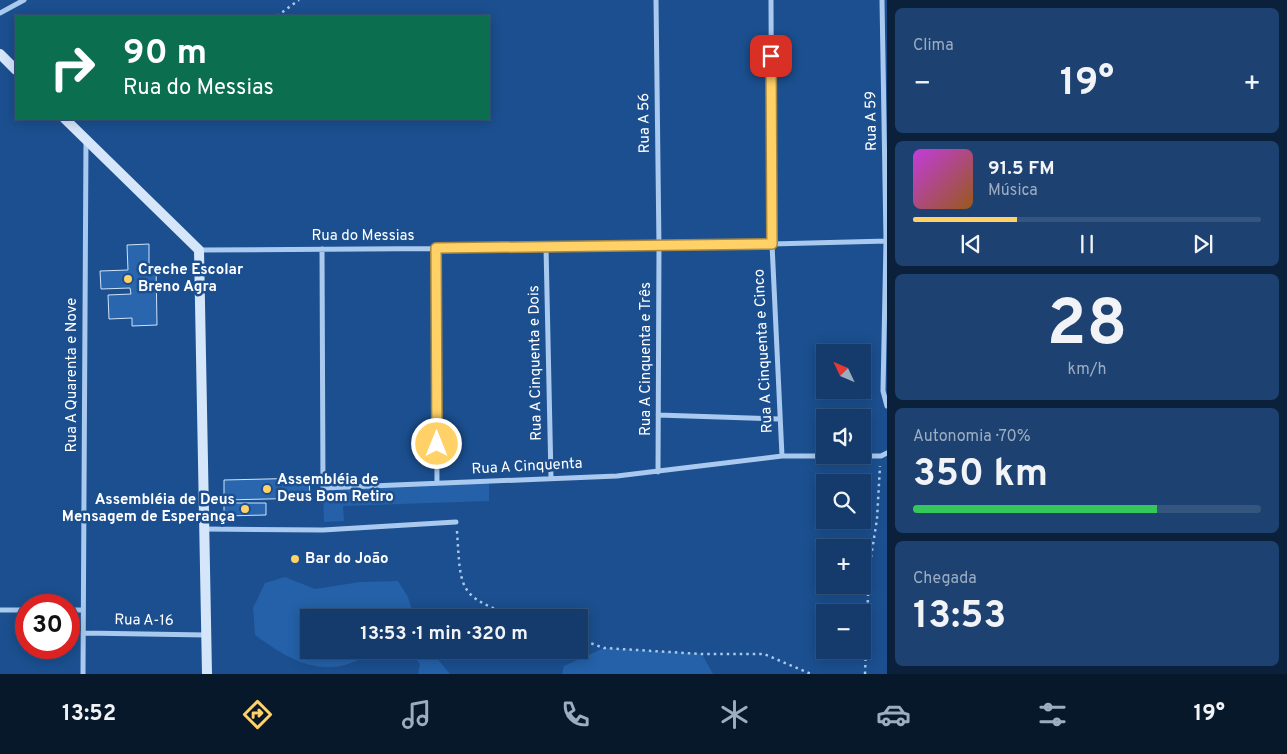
<!DOCTYPE html>
<html lang="pt">
<meta charset="utf-8">
<style>
:root{--surface:#143b6b;--page:#1d4271;--text:#f1f3f6;--muted:#9dadc1;--line:#33557e;--accent:#ffd166}
body{margin:0;font-family:Overpass,sans-serif;background:var(--page);color:var(--text);height:100vh;display:flex;flex-direction:column;font-size:19px;white-space:nowrap}
*{box-sizing:border-box;margin:0}
p{font-size:16px;color:var(--muted)}
.icon{flex:none;width:28px;height:28px;fill:none;stroke:currentColor;stroke-width:2;stroke-linecap:round;stroke-linejoin:round}
.map{position:relative;flex:1;overflow:hidden}
.details{display:flex;flex-direction:column;gap:8px;padding:8px;background:#0b203b;width:400px}
.details>*{flex:none}
.guide{position:absolute;left:15px;top:15px;width:475px;height:105px;border-radius:0px;box-shadow:0 2px 12px #0003,0 0 0 1px var(--line);background:#0b6e4f;color:#fff;overflow:hidden}
.needle{width:32px;rotate:314deg}
.tools{position:absolute;left:816px;top:344px;display:grid;gap:10px}
.tools a{display:grid;place-items:center;width:55px;height:55px;border-radius:0px;background:var(--surface);box-shadow:0 2px 12px #0003,0 0 0 1px var(--line);font-size:25px}
.speed{position:absolute;left:15px;top:594px;display:flex;gap:10px;font-size:25px;font-weight:700;text-align:center}
.speed>*{display:grid;place-content:center;width:65px;height:65px;border-radius:50%;background:var(--surface);box-shadow:0 2px 12px #0003,0 0 0 1px var(--line);line-height:1}
.speed .limit{border:8px solid #d22;background:#fff;color:#111}
.pin{position:absolute;display:grid;place-items:center;width:42px;height:42px;color:#fff;margin:-21px;border-radius:10px;box-shadow:0 2px 8px #0006}
.me{position:absolute;width:55px;margin:-28px;rotate:0deg;stroke-linejoin:round;filter:drop-shadow(0 0 4px #0008)}
.turn{display:flex;align-items:center;gap:18px;height:105px;padding:0 25px;font-size:22px}
.turn .icon{width:65px;height:65px;stroke-width:2.5}
.turn b{display:block;font-size:35px;line-height:42px}
.big{font-size:38px;font-weight:700;line-height:1.1}
.details .card{flex:1;display:flex;flex-direction:column;justify-content:center;gap:8px;min-width:0;padding:0 18px;border-radius:8px;background:var(--page)}
.details .dial{align-items:center;gap:0}
.dial b{font-size:65px;line-height:1}
.song{display:flex;align-items:center;gap:15px}
.cover{width:60px;height:60px;border-radius:8px;background:linear-gradient(135deg,hsl(290 70% 55%),hsl(30 70% 35%))}
.played{height:5px;border-radius:2px;background:linear-gradient(90deg,var(--accent) 30%,var(--line) 30%)}
.keys{display:flex;justify-content:space-around;direction:ltr}
.heat{display:flex;justify-content:space-between;align-items:center;font-size:28px;direction:ltr}
.charge{height:8px;border-radius:4px;background:linear-gradient(90deg,#34c759 70%,var(--line) 0)}
.trip{position:absolute;left:300px;top:609px;width:288px;height:50px;border-radius:0px;background:var(--surface);box-shadow:0 2px 12px #0003,0 0 0 1px var(--line);font-weight:700;line-height:50px;text-align:center}
.dock{display:flex;height:80px;justify-content:space-around;align-items:center;background:#08182b;color:var(--muted)}
.dock .icon{width:35px;height:35px}
.dock .current{color:var(--accent)}
.dock b{font-size:22px;color:var(--text)}
main{display:flex;flex:1;min-height:0}
.map>svg:first-child{display:block}
.green{fill:#2461a8}
.building{fill:#2a66ad;stroke:#cfe3fa}
.lines{fill:none;stroke-linecap:round;stroke-linejoin:round}
.path{stroke:#a9c9ee;stroke-width:2.5;stroke-dasharray:2.5 4;stroke-linecap:butt}
.street{stroke:#a9c9ee;stroke-width:5}
.secondary{stroke:#d6e6fa;stroke-width:10}
.route-casing{stroke:#a68842;stroke-width:12}
.route{stroke:#ffd166;stroke-width:9}
.poi-dot{fill:#ffd166;stroke:#1b4f8f;stroke-width:2}
.labels{text-anchor:middle;dominant-baseline:central;stroke-width:5;stroke-linejoin:round;paint-order:stroke}
.street-label{font-size:15px;fill:#fff;stroke:#1b4f8f}
.poi-label{font-size:15px;font-weight:bold;fill:#fff;stroke:#1b4f8f;text-anchor:start}
</style>
<main>
<div class="map">
<svg width="887" height="674" viewBox="0 0 887 674">
<rect width="100%" height="100%" fill="#1b4f8f"/>
<path class="green" d="M 489,483 L 489,501 L 343,506 L 344,521 L 324,522 L 323,488 Z
M 285,577 L 315,589 L 360,582 L 398,581 L 408,597 L 414,617 L 309,618 L 309,650 L 382,650 C 369,655 357,661 345,665 C 311,674 281,654 255,635 L 253,608 L 265,583 Z
M 604,648 L 702,654 L 713,674 L 562,674 L 564,666 Z
M 409,650 L 430,650 L 450,674 L 418,674 L 420,664 Z"/>
<path class="building" d="M 149,244 L 149,266 L 156,265 L 157,325 L 132,326 L 132,318 L 109,319 L 108,295 L 131,294 L 130,288 L 101,289 L 100,271 L 128,270 L 127,245 Z
M 309,478 L 310,498 L 224,500 L 224,480 Z
M 224,503 L 266,503 L 266,515 L 224,516 Z"/>
<g class="lines">
<path class="path" d="M 277,16 L 299,0
M 457,531 C 461,593 458,596 519,618
M 579,639 L 604,648 L 702,654 L 764,654 L 811,674
M 865,674 L 869,570 L 877,519 L 880,466"/>
<path class="street" d="M 656,0 L 659,247 L 658,472
M 771,0 L 772,244 L 782,456
M 882,0 L 886,241 L 883,391 L 887,406
M 0,13 L 24,0
M 546,247 L 551,478
M 436,248 L 437,483
M 322,249 L 323,488 L 617,476 L 782,456 L 881,456 L 887,453
M 199,250 L 659,247 L 887,241
M 658,415 L 780,419
M 204,529 L 323,530 L 456,522
M 0,610 L 26,610
M 69,610 L 82,610
M 83,633 L 206,635
M 83,674 L 86,140"/>
<path class="secondary" d="M 0,54 L 16,70
M 65,119 L 199,250 L 207,674"/>
</g>
<g class="lines">
<g class="route-casing">
<path id="route" d="M 437,444 L 436,248 L 772,244 L 771,56"/>
</g>
<use href="#route" class="route"/>
</g>
<g class="poi-dot">
<circle cx="128" cy="279" r="5"/>
<circle cx="267" cy="489" r="5"/>
<circle cx="245" cy="509" r="5"/>
<circle cx="295" cy="559" r="5"/>
</g>
<g class="labels">
<g class="street-label">
<text transform="translate(872 121) rotate(-91)">Rua A 59</text>
<text transform="translate(645 123) rotate(-91)">Rua A 56</text>
<text x="363" y="236">Rua do Messias</text>
<text transform="translate(764 351) rotate(-93)">Rua A Cinquenta e Cinco</text>
<text transform="translate(646 359) rotate(-90)">Rua A Cinquenta e Três</text>
<text transform="translate(536 363) rotate(-91)">Rua A Cinquenta e Dois</text>
<text transform="translate(72 375) rotate(-90)">Rua A Quarenta e Nove</text>
<text transform="translate(527 467) rotate(-3)">Rua A Cinquenta</text>
<text transform="translate(144 621) rotate(1)">Rua A-16</text>
</g>
<g class="poi-label">
<text x="138" y="270">Creche Escolar<tspan x="138" dy="17">Breno Agra</tspan></text>
<text x="277" y="480">Assembléia de<tspan x="277" dy="17">Deus Bom Retiro</tspan></text>
<text x="235" y="500" text-anchor="end">Assembléia de Deus<tspan x="235" dy="17">Mensagem de Esperança</tspan></text>
<text x="305" y="559">Bar do João</text>
</g>
</g>
</svg>
<div class="tools">
<a><svg class="needle" viewBox="-14 -14 28 28"><path d="M0-13l5 13h-10z" fill="#e53935"/><path d="M0 13l5-13h-10z" fill="#9dadc1"/></svg></a>
<a><svg class="icon" aria-label="sound" viewBox="0 0 24 24"><path d="M4 9h4l5-4v14l-5-4H4zM17 9q2 3 0 6"/></svg></a>
<a><svg class="icon" aria-label="search" viewBox="0 0 24 24"><circle cx="10" cy="10" r="6"/><path d="M15 15l6 6"/></svg></a>
<a>+</a>
<a>−</a>
</div>
<div class="speed"><div class="limit">30</div></div>
<div class="pin" style="left:771px;top:56px;background:#d93025"><svg class="icon" aria-label="arrive" viewBox="0 0 24 24"><path d="M6 21V4h12l-3 4 3 4H6"/></svg></div>
<svg class="me" style="left:437px;top:444px" viewBox="-20 -20 40 40"><circle r="17" fill="#ffd166" stroke="#fff" stroke-width="3"/><path d="M0-11L8 9 0 5-8 9z" fill="#fff"/></svg>
<div class="trip">13:53 · 1 min · 320 m</div>
<div class="guide">
<div class="turn"><svg class="icon" aria-label="right" viewBox="0 0 24 24"><path d="M7 20v-9h11M14 6l5 5-5 5"/></svg><div><b>90 m</b>Rua do Messias</div></div>
</div>
</div>
<section class="details">
<div class="card"><p>Clima</p>
<div class="heat"><a>−</a><b class="big">19°</b><a>+</a></div>
</div>
<div class="card">
<div class="song"><i class="cover"></i><div><b>91.5 FM</b><p>Música</p></div></div>
<div class="played"></div>
<div class="keys"><svg class="icon" aria-label="previous" viewBox="0 0 24 24"><path d="M18 5L8 12l10 7zM5 5v14"/></svg><svg class="icon" aria-label="pause" viewBox="0 0 24 24"><path d="M8 5v14M16 5v14"/></svg><svg class="icon" aria-label="next" viewBox="0 0 24 24"><path d="M6 5l10 7-10 7zM19 5v14"/></svg></div>
</div>
<div class="card dial"><b>28</b><p>km/h</p></div>
<div class="card"><p>Autonomia · 70%</p><b class="big">350 km</b><div class="charge"></div></div>
<div class="card"><p>Chegada</p><b class="big">13:53</b></div>
</section>
</main>
<nav class="dock">
<b>13:52</b>
<svg class="icon current" aria-label="directions" viewBox="0 0 24 24"><path d="M12 3l9 9-9 9-9-9zM9 14v-3h6M13 9l2 2-2 2"/></svg>
<svg class="icon" aria-label="music" viewBox="0 0 24 24"><path d="M9 18V5l10-2v13"/><circle cx="6" cy="18" r="3"/><circle cx="16" cy="16" r="3"/></svg>
<svg class="icon" aria-label="phone" viewBox="0 0 24 24"><path d="M5 4h4l2 5-3 2q2 4 5 5l2-3 5 2v4C11 20 4 13 5 4z"/></svg>
<svg class="icon" aria-label="climate" viewBox="0 0 24 24"><path d="M12 3v18M4 7l16 10M4 17L20 7"/></svg>
<svg class="icon" aria-label="car" viewBox="0 0 24 24"><path d="M5 17H2v-5l4-1 3-4h7l3 4 3 1v5h-3M9 17h6M6 11h13"/><circle cx="7" cy="17" r="2"/><circle cx="17" cy="17" r="2"/></svg>
<svg class="icon" aria-label="filters" viewBox="0 0 24 24"><path d="M4 7h16M4 17h16"/><circle cx="9" cy="7" r="2"/><circle cx="15" cy="17" r="2"/></svg>
<b>19°</b>
</nav>
